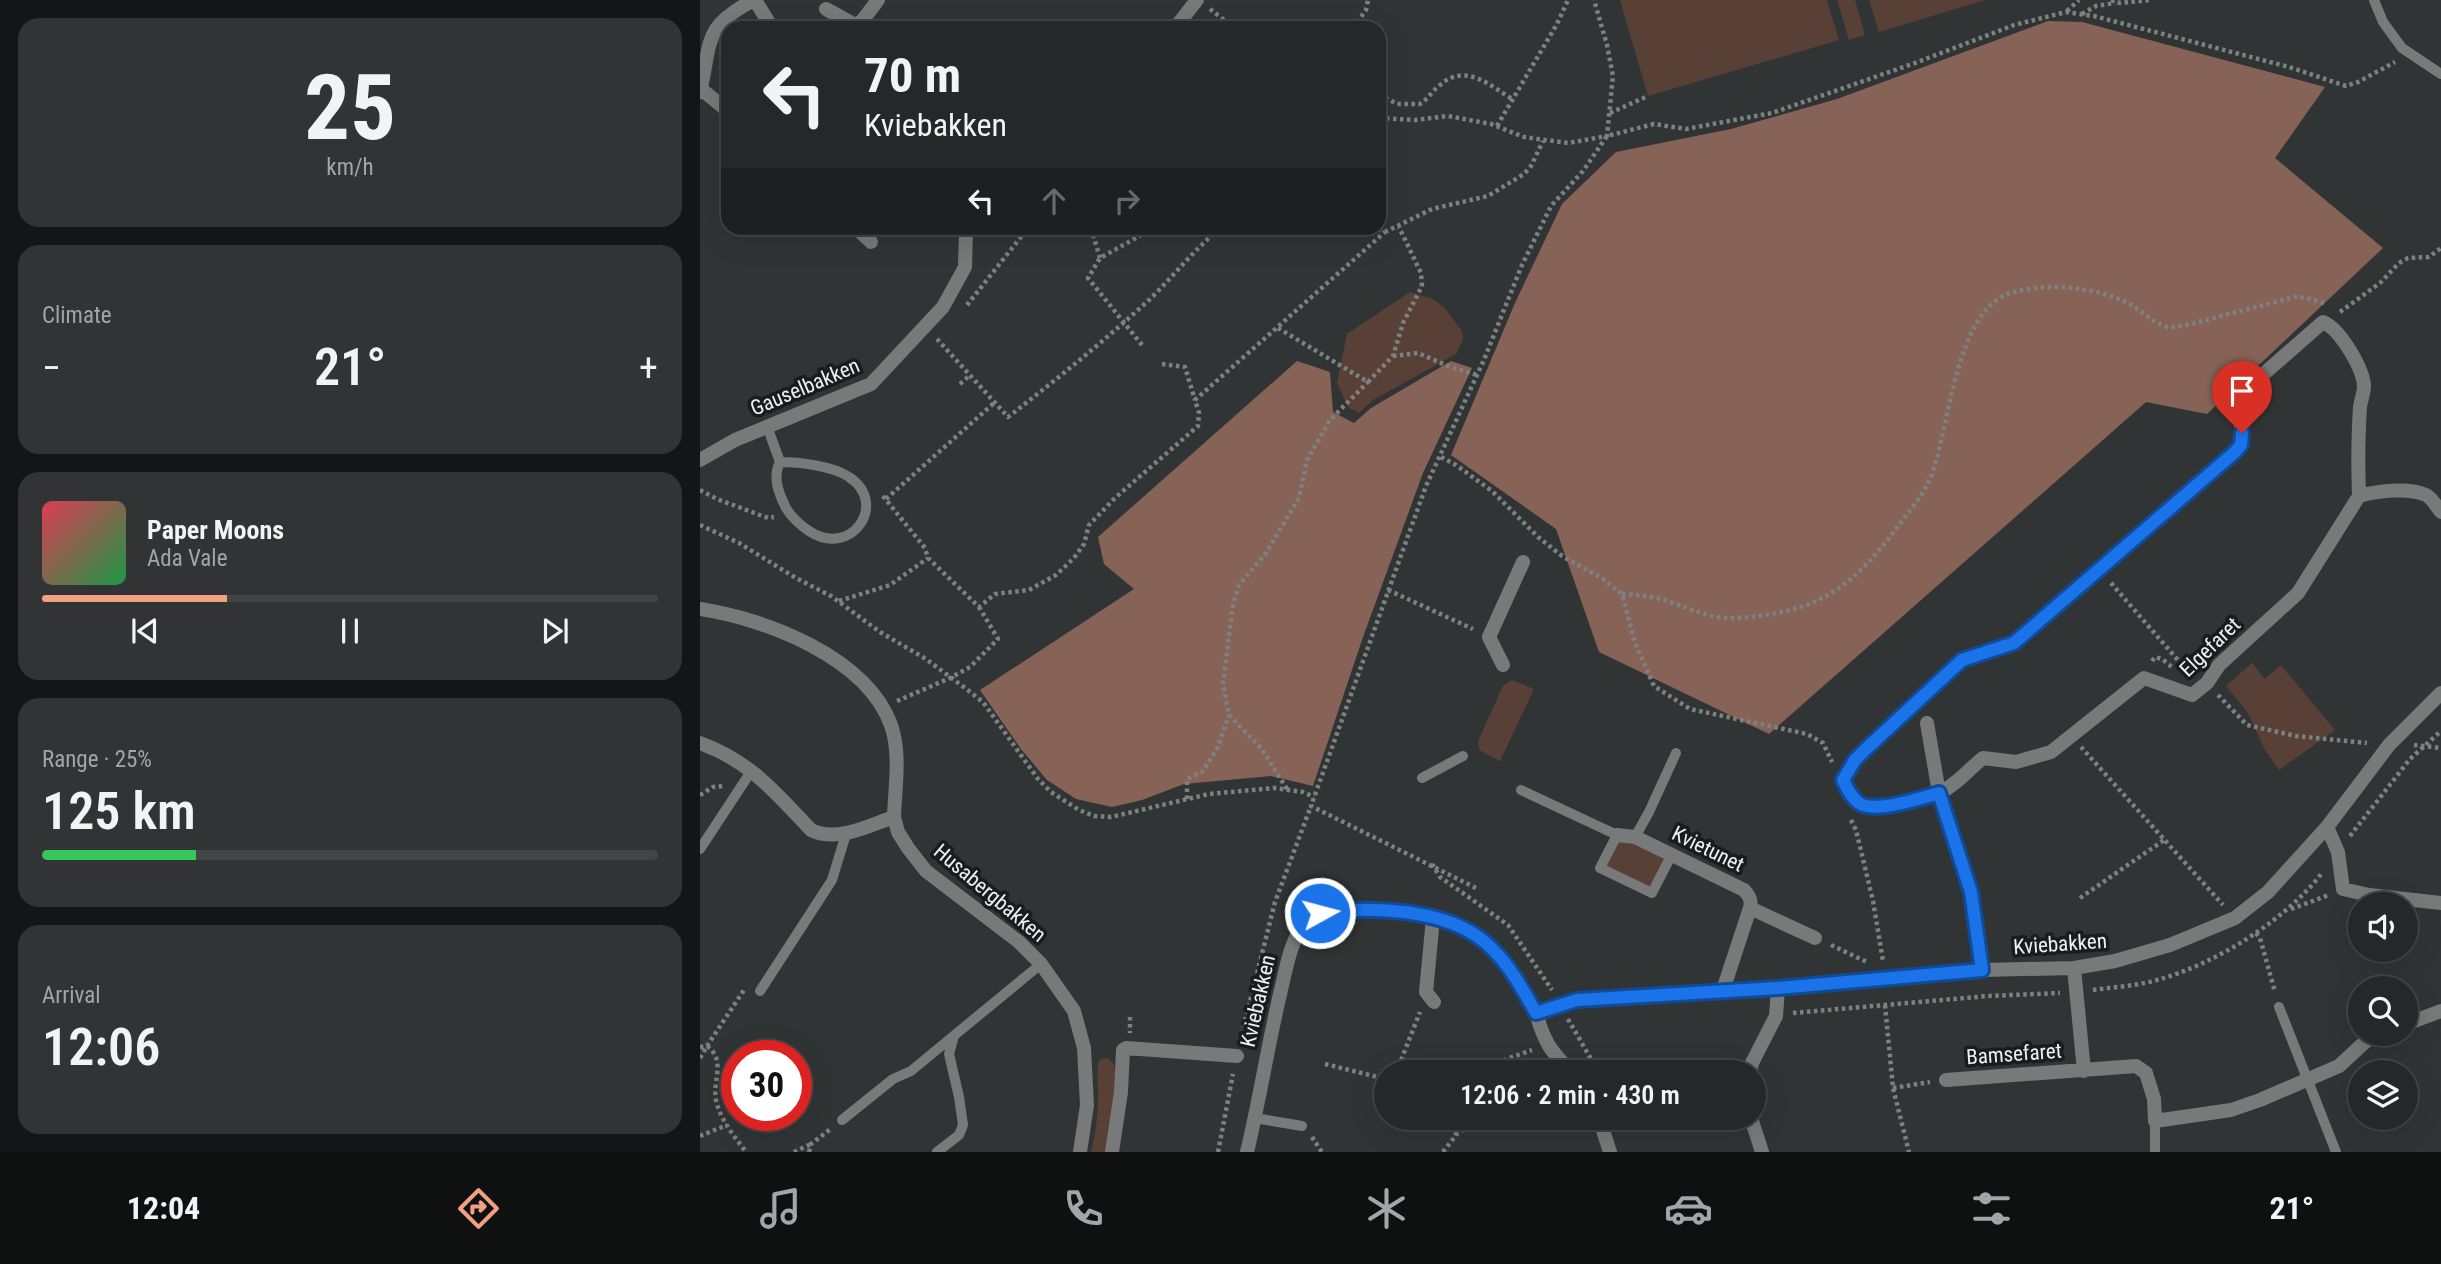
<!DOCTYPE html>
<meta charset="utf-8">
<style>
:root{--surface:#252728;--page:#313334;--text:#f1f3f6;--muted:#a3a5a8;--line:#424445;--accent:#f3a082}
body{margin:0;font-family:"Roboto Condensed",sans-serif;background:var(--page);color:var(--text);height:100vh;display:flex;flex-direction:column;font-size:26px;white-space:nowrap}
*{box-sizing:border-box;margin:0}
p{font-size:23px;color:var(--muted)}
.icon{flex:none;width:38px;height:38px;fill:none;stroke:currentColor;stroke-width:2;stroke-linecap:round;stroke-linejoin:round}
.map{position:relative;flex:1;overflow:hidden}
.sheet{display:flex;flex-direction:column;gap:18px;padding:18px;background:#141516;width:700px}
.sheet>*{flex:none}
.top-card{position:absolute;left:21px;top:21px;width:665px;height:214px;border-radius:21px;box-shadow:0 7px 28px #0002,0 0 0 2px var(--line);background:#252728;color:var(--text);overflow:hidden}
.buttons{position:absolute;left:1648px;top:892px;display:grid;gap:14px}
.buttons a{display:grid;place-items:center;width:70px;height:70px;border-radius:50%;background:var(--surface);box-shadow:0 7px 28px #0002,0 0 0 2px var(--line);font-size:35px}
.speed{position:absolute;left:21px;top:1040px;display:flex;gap:14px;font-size:35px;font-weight:700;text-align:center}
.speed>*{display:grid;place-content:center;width:91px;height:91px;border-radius:50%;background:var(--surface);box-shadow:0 7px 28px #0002,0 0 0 2px var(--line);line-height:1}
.speed .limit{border:10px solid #d22;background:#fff;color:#111}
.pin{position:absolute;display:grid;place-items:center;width:60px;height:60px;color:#fff;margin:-72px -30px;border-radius:50% 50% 50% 0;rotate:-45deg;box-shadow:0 0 7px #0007}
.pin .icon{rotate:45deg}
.me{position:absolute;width:77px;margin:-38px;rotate:83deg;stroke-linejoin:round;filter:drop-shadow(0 0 5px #0008)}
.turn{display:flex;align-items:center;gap:24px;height:147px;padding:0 28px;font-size:32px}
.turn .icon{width:91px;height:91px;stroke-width:2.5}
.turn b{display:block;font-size:49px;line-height:60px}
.lanes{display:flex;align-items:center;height:66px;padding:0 28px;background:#0003;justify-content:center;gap:35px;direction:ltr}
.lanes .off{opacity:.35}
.big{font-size:52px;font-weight:600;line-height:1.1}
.sheet .widget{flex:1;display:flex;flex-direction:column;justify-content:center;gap:10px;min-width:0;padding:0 24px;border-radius:21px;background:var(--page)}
.sheet .dial{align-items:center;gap:0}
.dial b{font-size:91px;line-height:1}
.song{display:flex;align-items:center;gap:21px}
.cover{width:84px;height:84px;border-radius:10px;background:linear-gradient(135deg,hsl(350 70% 55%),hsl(140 70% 35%))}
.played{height:7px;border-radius:4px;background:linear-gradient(90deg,var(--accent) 30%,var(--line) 30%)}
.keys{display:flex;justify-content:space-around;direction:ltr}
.heat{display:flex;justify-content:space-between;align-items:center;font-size:38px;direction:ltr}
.charge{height:10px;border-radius:5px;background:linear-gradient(90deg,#34c759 25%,var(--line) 0)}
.trip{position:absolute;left:674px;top:1060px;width:392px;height:70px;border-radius:35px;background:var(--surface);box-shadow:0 7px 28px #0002,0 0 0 2px var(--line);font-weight:600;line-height:70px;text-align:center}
.tab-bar{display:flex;height:112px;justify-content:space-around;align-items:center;background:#0f1010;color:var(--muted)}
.tab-bar .icon{width:49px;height:49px}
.tab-bar .active{color:var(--accent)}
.tab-bar b{font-size:32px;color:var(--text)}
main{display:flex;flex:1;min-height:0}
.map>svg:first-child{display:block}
.green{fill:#584037}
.forest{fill:#876357}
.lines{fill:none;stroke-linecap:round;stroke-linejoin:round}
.path{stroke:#7e8181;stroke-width:4.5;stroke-dasharray:3.5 3.5;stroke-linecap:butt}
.service{stroke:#787a7a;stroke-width:10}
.minor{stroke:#787a7a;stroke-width:14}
.route-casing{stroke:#114b97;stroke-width:18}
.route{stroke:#1a73e8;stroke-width:12}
.labels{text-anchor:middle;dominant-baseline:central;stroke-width:7;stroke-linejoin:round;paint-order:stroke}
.street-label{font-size:21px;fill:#eff1f1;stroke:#1a1b1c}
</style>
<main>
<section class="sheet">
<div class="widget dial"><b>25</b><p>km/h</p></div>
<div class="widget"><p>Climate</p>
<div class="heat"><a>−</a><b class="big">21°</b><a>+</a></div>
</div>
<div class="widget">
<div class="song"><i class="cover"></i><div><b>Paper Moons</b><p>Ada Vale</p></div></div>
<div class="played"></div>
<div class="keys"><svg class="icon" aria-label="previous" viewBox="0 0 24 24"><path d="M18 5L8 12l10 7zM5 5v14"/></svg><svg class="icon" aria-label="pause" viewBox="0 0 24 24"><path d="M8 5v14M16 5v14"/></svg><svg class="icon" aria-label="next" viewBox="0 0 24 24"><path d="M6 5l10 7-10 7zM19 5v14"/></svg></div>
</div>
<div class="widget"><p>Range · 25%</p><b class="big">125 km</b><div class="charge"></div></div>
<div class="widget"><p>Arrival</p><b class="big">12:06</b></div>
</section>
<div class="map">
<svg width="1741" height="1152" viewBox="0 0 1741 1152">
<rect width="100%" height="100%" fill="#313435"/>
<path class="green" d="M 920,0 L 1127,0 L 1139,40 L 948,96 Z
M 1137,0 L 1155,0 L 1165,35 L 1149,40 Z
M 1169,0 L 1285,0 L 1179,32 Z
M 710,292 L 733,299 L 744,307 L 762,331 L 763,339 L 756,354 L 673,400 L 659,413 L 648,407 L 637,383 L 647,334 Z
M 1552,663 L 1565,679 L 1581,665 L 1635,730 L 1579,770 L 1565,750 L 1548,713 L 1526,686 Z
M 812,680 L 834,689 L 800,761 L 779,750 L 778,741 L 803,686 Z
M 917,835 L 972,854 L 952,893 L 900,868 Z
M 407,1058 L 414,1064 C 418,1093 411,1124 406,1152 L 391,1152 C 396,1134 398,1113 398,1094 C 398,1083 396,1071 399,1060 Z"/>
<path class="forest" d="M 1348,21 L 1382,22 L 1625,87 L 1575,158 L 1683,248 L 1507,414 L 1446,402 L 1069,734 L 899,652 L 856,529 L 751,455 L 815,303 L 862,204 L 916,152 L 1031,129 L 1137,99 Z
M 597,361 L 630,372 L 633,412 L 654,423 L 671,408 L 751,361 L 772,368 L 723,473 L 663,637 L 613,786 L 571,776 L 484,784 L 442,800 L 412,807 L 376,799 L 347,780 L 321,749 L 280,690 L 434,589 L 404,564 L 398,537 Z"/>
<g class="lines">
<path class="path" d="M 1411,0 L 1420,3 L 1450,0
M 510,9 L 534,28
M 1367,11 L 1379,0
M 1382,14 L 1396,6 L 1415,3
M 653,28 L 666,10 L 668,0
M 679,94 L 697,104 L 720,104 C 728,99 732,91 740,85 C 766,62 790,86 814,100
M 910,113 L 948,96
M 679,118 L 715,120 L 748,116 L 791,124 L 824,137 L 868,143 L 907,136 L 913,76 L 907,45 L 894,0
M 797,126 L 857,24 L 868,0
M 391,228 L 400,258
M 679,228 L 685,232 L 732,209 L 788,196 L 824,174 L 831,166 L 843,141
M 267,305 L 328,228
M 1640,312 L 1680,283 L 1699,263 L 1708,258 L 1729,257 L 1741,248
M 578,328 L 668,382 L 693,356 L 703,323 L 722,286 L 721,273 L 699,227
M 237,339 L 308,417 C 356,380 404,341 449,300 C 474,276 494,249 521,228
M 442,345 L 388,278 L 400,258 L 445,233 L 462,228
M 693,356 L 718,353 L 748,366 L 777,375
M 462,364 L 485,367 L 495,400
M 260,384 L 269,376
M 741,457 L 756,465 L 792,491 L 838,537 L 862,556 L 903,579 L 922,594 L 935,643 L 954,686 L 990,709 L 1107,734 L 1123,743 L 1132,762
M 0,490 L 17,499 L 68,518 L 74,517
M 183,496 L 225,548 L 228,558 L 279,607 L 295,594 L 329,590 L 356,575 L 374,558 L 384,544 L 389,525 L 415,498 L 498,426 L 499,413 L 495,400 L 685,232
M 186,499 L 294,403
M 0,525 L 39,543 L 96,578 L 131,596 L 180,632 L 226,659 L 265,688 L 283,702 L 338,779 L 351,792 L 379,810 L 394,816 L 411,817 L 509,794 L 574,788 L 603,792 L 614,797
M 1411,583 L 1490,674
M 688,590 L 773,629
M 922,594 C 937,595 951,596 964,600 C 988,607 1011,620 1036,618 C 1115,613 1149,591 1196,529 C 1207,514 1221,498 1229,481 C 1250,435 1253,310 1311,293 C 1346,282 1393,287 1426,302 C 1440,309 1453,323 1467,327 C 1472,328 1479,326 1483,326 L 1598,296 L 1624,303
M 139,601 L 190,585 L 228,558
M 1452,661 L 1455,657 L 1462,659 L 1473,668
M 1518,695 L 1547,725 L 1596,736 L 1667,743
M 197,701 L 250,678 L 270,667 L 298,639 L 279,607
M 1714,745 L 1741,748
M 1381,747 L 1523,905
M 587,789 L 561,748 L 529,715 L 523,684 L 533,604 L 539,585 L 566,553 L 599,498 L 607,460 L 630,420 L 668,382
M 0,795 L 13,787 L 24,786
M 487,799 L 487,779 L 503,771 L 518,747 L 529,715
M 1151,820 L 1156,830 L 1173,901 L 1183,961
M 1650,836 L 1710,759 L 1741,731
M 732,864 L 740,877 L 808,925 L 852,990
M 776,888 L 611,806 L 726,486 L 783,362 L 822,265 L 851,206 L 883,171 L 907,136 L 954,124 L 986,129 L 1072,113 L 1215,63 L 1314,25 L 1366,12 L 1394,16 L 1589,67 L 1646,86 L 1658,82 L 1695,62
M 1380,898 L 1464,840
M 1591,909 L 1629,895
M 1556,933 L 1560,938 L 1575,992
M 1131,945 L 1167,962
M 1393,990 C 1414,987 1436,986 1457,980 C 1514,965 1586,920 1622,873
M 1185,1005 L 1193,1088 L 1209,1152
M 1093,1013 L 1288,996 L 1360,993
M 430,1017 L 430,1033
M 868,1019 L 899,1073
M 540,1041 L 575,902 L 611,806
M 0,1047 L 7,1046 L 44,990
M 0,1058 L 7,1046 C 28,1062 10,1083 17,1104 C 22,1122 35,1137 46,1152
M 625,1064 L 686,1079
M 696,1073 L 720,1012
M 797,1073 L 804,1060 L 832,1050
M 1193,1088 L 1230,1082
M 730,1118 L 757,1134
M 0,1136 L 27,1125
M 612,1137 L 622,1152
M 94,1152 L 111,1144
M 109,1152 L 111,1144 L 132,1128
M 518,1152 L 533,1074
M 743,1152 L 757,1134 L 772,1124 L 775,1118"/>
<path class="service" d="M 1674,0 L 1683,22 L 1702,48 L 1741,74
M 67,426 L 80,462
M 80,462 C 99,462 133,466 149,477 C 189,503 152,559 109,531 C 100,525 92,518 86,508 C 79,494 72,477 80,462 Z
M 722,778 L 763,756
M 821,790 L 917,835 L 900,868 L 952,893 L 972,854
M 935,837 L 949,812 L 976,753
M 0,849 L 52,770
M 60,991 L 132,880 L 146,834
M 1579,1007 L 1636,1152
M 555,1118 L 602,1126
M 142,1120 L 193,1079 L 211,1071 L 341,964
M 237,1152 L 259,1135 L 263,1125 L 259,1097 L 249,1054 L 254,1036
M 1455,1152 L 1455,1121"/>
<path class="minor" d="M 55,0 L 72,28
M 126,9 L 155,25 L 162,21 L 178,0
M 475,28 L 497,0
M 1,89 L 28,111
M 0,92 C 12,41 2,27 54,0
M 156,228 L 171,242
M 0,460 L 35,440 L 171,384 L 243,307 L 265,267 L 266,228
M 1659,496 C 1658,467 1658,437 1660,407 C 1661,400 1664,393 1664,386 C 1663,368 1640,329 1623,322 L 1535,399 C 1538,417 1549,437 1535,452 L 1314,643 L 1262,660 L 1155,760 L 1143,780 C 1147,789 1151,797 1159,803 C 1171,812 1225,800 1239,793 C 1255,786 1269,769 1283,758 L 1316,762 L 1351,752 L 1444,678 L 1492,695 L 1507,683 L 1519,665 L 1598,593 L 1659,496 C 1676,491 1709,487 1726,495 C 1732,498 1737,507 1741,512
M 0,609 C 66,619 166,657 191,725 C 201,754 195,787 194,817
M 803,665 L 789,637 L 823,562
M 1227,723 L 1239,793 L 1271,892 L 1282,970
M 0,743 C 50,761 76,793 111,830 C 137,843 170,825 194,817 L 198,832 L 208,848 L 226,871 L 319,942 L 341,964 L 374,1011 L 384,1048 L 387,1105 L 380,1152
M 1627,827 L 1638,852 L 1643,889 L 1669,895 L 1741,903
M 917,835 L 935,837 L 1044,890 C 1049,895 1052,900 1050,908 L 1023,990
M 1050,908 L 1115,938
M 733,918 L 726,992 L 734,1002
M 1374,968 L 1384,1071
M 836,1013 C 845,1044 850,1050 872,1073
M 1706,1024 L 1741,1011
M 1050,1073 L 1052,1063 L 1076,1016 L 1078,988
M 1246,1080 L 1436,1066 L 1446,1073 L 1454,1099 L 1455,1121 L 1531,1110 L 1560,1100 L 1639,1066 L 1666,1041 L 1683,1034
M 899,1118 L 910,1152
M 1051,1118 L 1062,1152
M 412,1152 L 421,1092 L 423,1050 L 426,1048 L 537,1056
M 547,1152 C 560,1098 568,1044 581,990 C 586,970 589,948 600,930 C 623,889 752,915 784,940 C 807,959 822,987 836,1013 L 877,1000 L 1078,988 L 1282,970 L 1374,968 L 1415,961 L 1470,945 L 1535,918 L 1568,892 L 1627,827 L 1689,745 L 1741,693"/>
</g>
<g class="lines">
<g class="route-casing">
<path id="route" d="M 620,913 C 669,906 746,908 786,943 C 808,962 822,988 836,1013 L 877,1000 L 1078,988 L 1282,970 L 1271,892 L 1239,793 C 1221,798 1174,814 1159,803 C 1151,797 1147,789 1143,780 L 1155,760 L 1166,749 L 1262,660 L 1314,643 L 1535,452 L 1541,445 L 1542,433"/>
</g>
<use href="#route" class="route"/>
</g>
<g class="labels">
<g class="street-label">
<text transform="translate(105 387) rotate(-23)">Gauselbakken</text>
<text transform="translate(1510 647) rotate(-44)">Elgefaret</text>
<text transform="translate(1008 849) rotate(26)">Kvietunet</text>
<text transform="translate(290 893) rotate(40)">Husabergbakken</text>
<text transform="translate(1360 944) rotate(-4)">Kviebakken</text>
<text transform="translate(558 1001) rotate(-77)">Kviebakken</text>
<text transform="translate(1314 1054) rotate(-4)">Bamsefaret</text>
</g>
</g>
</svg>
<div class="buttons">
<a><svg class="icon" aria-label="sound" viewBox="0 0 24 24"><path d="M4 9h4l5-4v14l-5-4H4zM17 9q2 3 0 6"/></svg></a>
<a><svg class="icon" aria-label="search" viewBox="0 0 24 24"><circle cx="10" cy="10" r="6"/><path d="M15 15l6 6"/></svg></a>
<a><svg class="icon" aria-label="layers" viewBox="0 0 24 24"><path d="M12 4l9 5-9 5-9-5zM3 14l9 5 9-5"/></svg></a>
</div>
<div class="speed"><div class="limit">30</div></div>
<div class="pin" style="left:1542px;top:433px;background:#d93025"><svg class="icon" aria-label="arrive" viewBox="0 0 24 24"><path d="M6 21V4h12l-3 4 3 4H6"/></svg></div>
<svg class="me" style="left:620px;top:913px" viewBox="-20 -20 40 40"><circle r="17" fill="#1a73e8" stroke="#fff" stroke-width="3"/><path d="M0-11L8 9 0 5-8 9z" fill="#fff"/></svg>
<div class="trip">12:06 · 2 min · 430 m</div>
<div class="top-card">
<div class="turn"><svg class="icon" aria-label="left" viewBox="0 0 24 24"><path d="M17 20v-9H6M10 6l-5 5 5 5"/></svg><div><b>70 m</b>Kviebakken</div></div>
<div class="lanes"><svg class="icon" aria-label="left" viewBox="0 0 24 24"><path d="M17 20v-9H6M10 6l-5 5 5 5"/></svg><svg class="icon off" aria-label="ahead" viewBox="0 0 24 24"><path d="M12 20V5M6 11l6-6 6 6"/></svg><svg class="icon off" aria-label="right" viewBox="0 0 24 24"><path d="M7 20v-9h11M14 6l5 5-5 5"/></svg></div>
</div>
</div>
</main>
<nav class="tab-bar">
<b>12:04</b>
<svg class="icon active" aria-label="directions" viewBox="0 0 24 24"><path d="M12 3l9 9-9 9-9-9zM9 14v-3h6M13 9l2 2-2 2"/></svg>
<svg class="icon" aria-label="music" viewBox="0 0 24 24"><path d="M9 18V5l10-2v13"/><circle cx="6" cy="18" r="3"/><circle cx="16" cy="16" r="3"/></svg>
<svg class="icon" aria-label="phone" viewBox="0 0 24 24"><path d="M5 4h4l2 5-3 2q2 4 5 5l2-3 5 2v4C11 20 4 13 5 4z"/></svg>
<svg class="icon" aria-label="climate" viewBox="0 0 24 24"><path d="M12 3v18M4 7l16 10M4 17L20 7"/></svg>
<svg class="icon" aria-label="car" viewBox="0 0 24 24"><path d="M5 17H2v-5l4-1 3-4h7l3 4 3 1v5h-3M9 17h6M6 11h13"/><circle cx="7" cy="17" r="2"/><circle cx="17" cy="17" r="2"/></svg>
<svg class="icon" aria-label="filters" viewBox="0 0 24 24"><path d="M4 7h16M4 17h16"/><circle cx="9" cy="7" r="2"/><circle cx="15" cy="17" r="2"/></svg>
<b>21°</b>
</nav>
